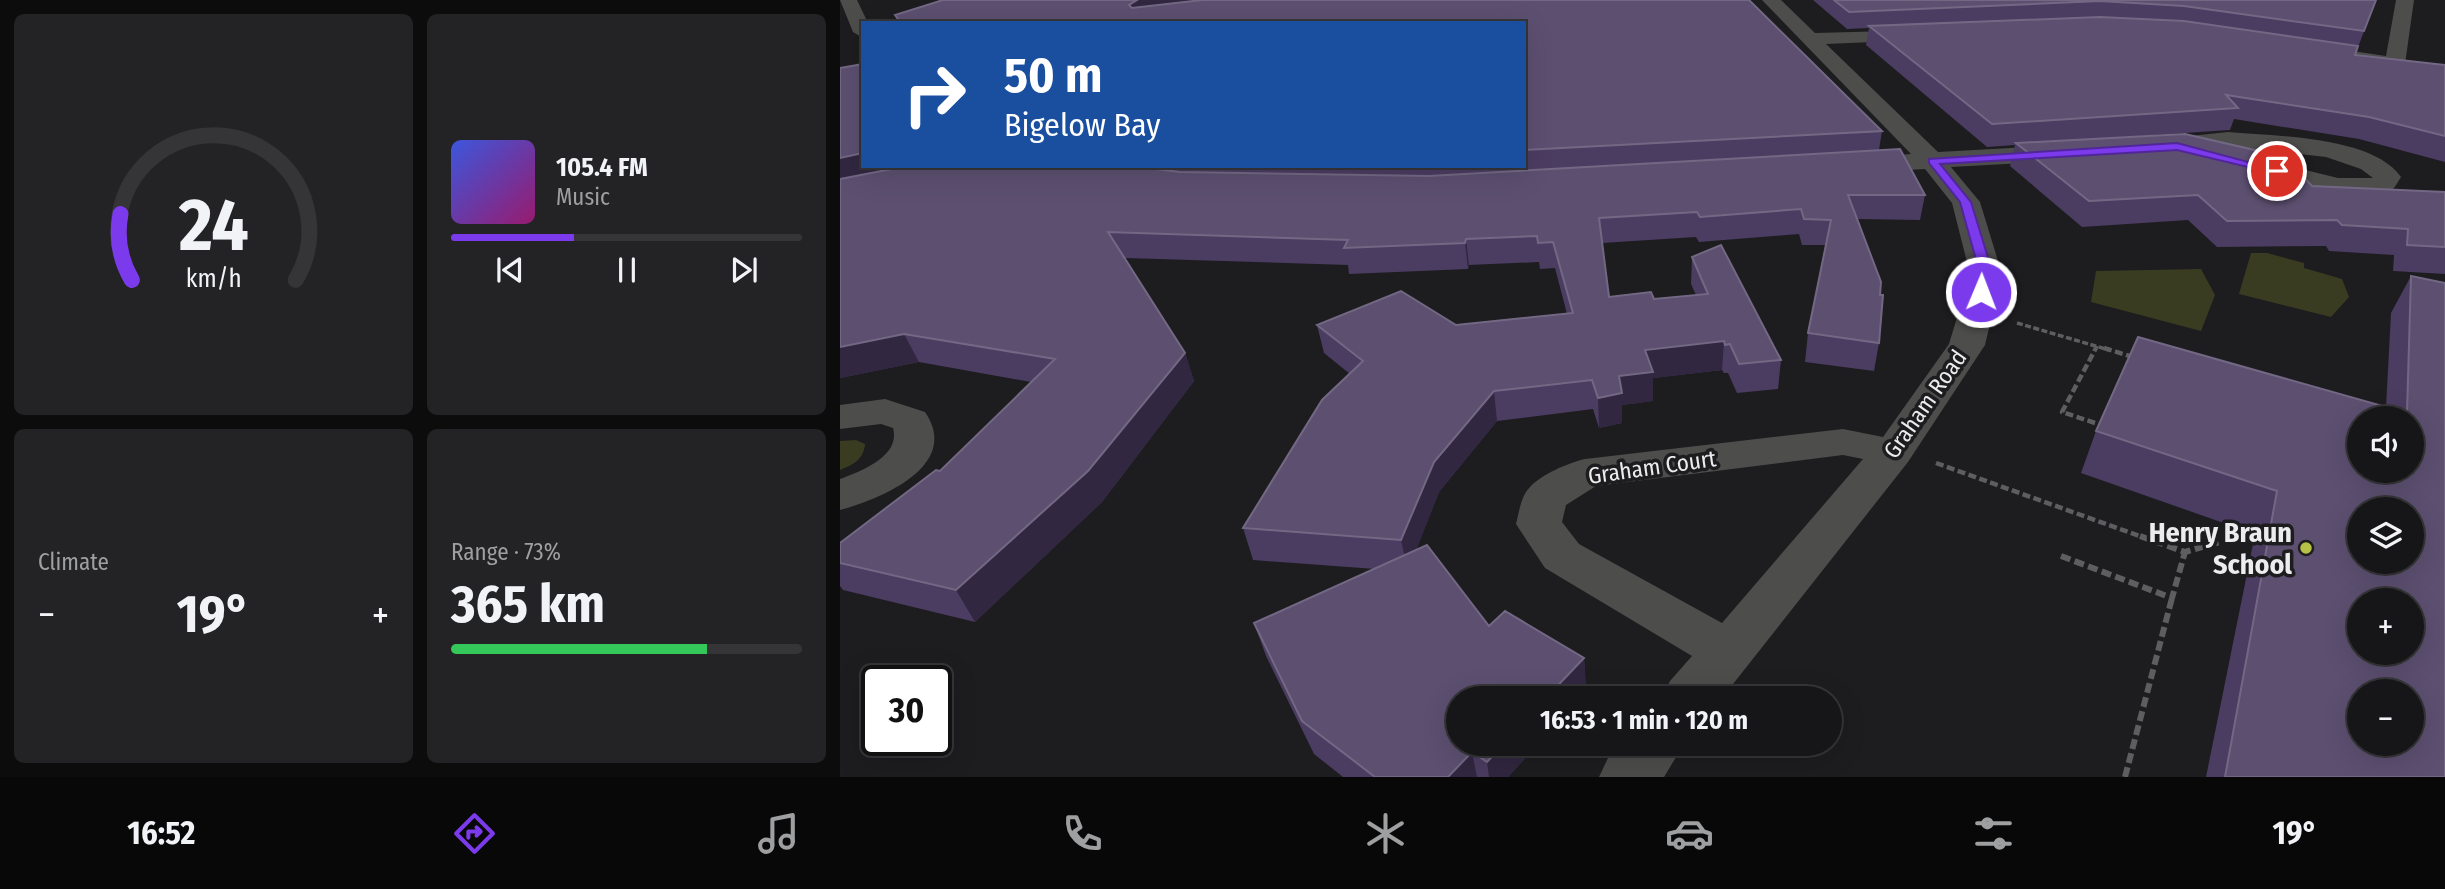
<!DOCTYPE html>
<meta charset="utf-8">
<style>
:root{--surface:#161517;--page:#232224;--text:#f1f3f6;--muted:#9e9fa1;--line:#353436;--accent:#7c3aed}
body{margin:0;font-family:"Fira Sans Condensed",sans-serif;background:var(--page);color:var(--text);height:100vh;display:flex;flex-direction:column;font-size:26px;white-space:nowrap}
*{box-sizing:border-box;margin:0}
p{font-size:23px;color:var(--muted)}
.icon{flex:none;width:38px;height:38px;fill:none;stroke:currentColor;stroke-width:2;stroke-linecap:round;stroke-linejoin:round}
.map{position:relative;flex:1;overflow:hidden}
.drawer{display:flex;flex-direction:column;gap:14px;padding:14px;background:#0c0c0d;width:840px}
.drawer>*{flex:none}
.hud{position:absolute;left:21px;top:21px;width:665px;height:147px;border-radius:0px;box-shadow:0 7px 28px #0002,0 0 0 2px var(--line);background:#1a4fa0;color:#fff;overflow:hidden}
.fabs{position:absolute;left:1507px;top:406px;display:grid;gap:14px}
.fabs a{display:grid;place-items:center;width:77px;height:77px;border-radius:50%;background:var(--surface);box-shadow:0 7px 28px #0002,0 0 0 2px var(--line);font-size:35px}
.speed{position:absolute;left:21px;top:665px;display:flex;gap:14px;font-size:35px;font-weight:700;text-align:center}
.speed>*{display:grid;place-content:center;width:91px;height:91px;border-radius:50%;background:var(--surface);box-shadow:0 7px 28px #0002,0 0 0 2px var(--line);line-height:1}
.speed .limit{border:4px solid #111;border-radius:10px;background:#fff;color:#111}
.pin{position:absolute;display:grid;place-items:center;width:60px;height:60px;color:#fff;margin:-30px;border:4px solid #fff;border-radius:50%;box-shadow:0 2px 7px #0007}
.me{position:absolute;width:77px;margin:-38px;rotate:1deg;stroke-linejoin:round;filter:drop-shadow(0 0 5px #0008)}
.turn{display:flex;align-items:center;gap:24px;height:147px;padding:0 28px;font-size:32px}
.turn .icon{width:91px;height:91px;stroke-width:2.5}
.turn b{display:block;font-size:49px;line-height:60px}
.big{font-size:52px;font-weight:700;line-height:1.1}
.drawer .widget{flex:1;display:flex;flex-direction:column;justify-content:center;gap:10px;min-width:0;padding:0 24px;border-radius:10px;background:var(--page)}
.drawer .dial{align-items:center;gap:0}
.dial svg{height:182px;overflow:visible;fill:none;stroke:var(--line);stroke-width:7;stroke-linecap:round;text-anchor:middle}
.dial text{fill:var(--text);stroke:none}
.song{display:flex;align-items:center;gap:21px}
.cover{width:84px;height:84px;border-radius:10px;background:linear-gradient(135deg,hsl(230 70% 55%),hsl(320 70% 35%))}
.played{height:7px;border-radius:4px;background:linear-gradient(90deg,var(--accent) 35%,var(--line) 35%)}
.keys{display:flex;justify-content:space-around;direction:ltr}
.heat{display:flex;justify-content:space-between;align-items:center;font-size:38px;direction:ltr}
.charge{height:10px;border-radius:5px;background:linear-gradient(90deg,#34c759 73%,var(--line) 0)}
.drawer .tiles{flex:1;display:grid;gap:14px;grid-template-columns:repeat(2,1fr)}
.trip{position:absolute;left:606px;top:686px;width:396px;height:70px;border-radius:35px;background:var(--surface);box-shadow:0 7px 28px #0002,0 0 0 2px var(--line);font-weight:700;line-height:70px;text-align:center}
.dock{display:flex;height:112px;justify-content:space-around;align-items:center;background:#090809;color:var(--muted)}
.dock .icon{width:49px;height:49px}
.dock .active{color:var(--accent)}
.dock b{font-size:32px;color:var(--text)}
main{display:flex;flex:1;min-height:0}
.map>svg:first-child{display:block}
.green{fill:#3a3c21}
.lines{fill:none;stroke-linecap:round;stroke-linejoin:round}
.path-far2{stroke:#5e5d60;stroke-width:3.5;stroke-dasharray:6 2.5;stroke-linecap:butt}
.path-far1{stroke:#5e5d60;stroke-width:4.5;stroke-dasharray:8 3.5;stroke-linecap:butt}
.path{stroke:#5e5d60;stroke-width:6;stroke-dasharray:10 4.5;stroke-linecap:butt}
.minor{fill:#4d4d4b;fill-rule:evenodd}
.wall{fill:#4b3c61}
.shaded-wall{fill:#312740}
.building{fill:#5c4f70;stroke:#736884;stroke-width:2;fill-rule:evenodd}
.route{fill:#7c3aed;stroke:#51269a;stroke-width:2}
.poi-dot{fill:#b7c147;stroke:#1d1c1f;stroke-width:2.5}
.labels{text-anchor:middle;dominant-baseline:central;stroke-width:7;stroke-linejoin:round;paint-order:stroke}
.street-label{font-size:23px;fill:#ececee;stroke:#1d1c1f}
.near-poi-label{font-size:28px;font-weight:bold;fill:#ececee;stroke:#1d1c1f;text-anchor:end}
</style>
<main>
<section class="drawer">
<div class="tiles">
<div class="widget dial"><svg viewBox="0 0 100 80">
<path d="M14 69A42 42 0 1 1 86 69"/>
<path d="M14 69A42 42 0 0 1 9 40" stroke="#7c3aed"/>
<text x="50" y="56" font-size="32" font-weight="700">24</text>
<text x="50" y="72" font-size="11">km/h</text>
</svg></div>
<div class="widget">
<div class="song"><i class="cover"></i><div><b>105.4 FM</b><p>Music</p></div></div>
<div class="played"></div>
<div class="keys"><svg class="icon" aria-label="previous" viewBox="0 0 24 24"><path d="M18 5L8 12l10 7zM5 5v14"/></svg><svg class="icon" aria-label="pause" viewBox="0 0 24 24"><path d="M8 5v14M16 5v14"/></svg><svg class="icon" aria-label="next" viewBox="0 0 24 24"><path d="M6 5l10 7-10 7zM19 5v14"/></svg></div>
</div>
<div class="widget"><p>Climate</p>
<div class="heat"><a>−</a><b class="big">19°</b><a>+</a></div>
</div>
<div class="widget"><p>Range · 73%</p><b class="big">365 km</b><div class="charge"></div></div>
</div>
</section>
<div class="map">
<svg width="1605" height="777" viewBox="0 0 1605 777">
<rect width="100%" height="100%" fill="#1d1c1f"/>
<path class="green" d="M 1411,253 L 1427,253 L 1464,263 L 1464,268 L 1502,279 L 1509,297 L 1491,317 L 1399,294 Z
M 1361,269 L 1375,295 L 1361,331 L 1251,302 L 1256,271 Z
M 16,440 L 25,444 C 24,459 13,465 0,470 L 0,441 Z"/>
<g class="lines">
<path class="path-far2" d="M 1177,323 L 1269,350
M 1255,350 L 1257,346"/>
<path class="path-far1" d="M 1264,348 L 1293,357
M 1255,423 L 1222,412 L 1256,348
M 1096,463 L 1305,538"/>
<path class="path" d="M 1300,536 L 1345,552 L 1394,538
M 1221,556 L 1332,598 L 1345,552
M 1285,777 L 1332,598"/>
<path class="minor" d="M 0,0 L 17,0 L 28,23 L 23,23 L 23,38 L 13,32 Z
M 922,0 L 941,0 L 975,33 L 1088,30 L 1091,34 L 1088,38 L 1081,40 L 986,44 L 1098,152 L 1224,145 L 1233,148 L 1237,153 L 1233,158 L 1224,161 L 1111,167 L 1140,202 L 1162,274 L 1145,345 L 1068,462 L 882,698 L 822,698 L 830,681 L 852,656 L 705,568 L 676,524 C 679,512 681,496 690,487 C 702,474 728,463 745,459 L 1003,429 L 1043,437 L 1109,344 L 1130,274 L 1112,203 L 1085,169 L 1015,173 L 1006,171 L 1002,165 L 1006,159 L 1071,154 ZM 1003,455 L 1023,459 L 882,623 L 739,544 L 722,522 L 726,505 L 756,486 Z
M 1556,0 L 1574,0 L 1565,64 L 1562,68 L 1555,70 L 1499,60 L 1496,56 L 1499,52 L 1506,50 L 1546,56 Z
M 1388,132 C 1434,136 1533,136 1561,177 C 1558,182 1553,191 1548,194 C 1526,207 1430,177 1404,171 L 1400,165 L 1404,159 L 1413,157 L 1498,178 L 1533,178 L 1521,169 L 1486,157 L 1388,146 L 1322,155 L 1313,152 L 1309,147 L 1313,142 L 1322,139 Z
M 45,399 L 85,412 C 122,466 40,499 0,510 L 0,479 C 21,471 61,456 53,428 L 41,424 L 0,429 L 0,405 Z
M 780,744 L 844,744 L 824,777 L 759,777 L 768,758 Z"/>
</g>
<path class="wall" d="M 103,0 L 909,0 L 1042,131 L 1039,150 L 1060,149 L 1085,195 L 1080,220 L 1018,219 L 1041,282 L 1040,295 L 1043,295 L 1039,343 L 1034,371 L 965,362 L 968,333 L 986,245 L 962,245 L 959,234 L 859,242 L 856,237 L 762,243 L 769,297 L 811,292 L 814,299 L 856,295 L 851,284 L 852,257 L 881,245 L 941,360 L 938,389 L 897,393 L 888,373 L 884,373 L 882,370 L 813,378 L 813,401 L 782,405 L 782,423 L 759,428 L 753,409 L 657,421 L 599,492 L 576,550 L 587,545 L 649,626 L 665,611 L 744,658 L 746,691 L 739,698 L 618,698 L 618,744 L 698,744 L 668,777 L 503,777 L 474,754 L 426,656 L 414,623 L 535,569 L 413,560 L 403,528 L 482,400 L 510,374 L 484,353 L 477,325 L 561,291 L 616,325 L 727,314 L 715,268 L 700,269 L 699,262 L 629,265 L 628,269 L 509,274 L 508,265 L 285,258 L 345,353 L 354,381 L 262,502 L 135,622 L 3,590 L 0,586 L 0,543 L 96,470 L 100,471 L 191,382 L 79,362 L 0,378 L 0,68 L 23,64 L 23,166 L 684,166 L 684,23 L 59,23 L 55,15 Z
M 973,0 L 1536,0 L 1515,55 L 1605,65 L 1605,162 L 1519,139 L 1394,119 L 1390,130 L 1283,137 L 1472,186 L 1605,192 L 1605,274 L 1553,271 L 1554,255 L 1489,251 L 1486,246 L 1377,247 L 1348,220 L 1242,227 L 1170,166 L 1175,145 L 1147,147 L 1026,45 L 1029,28 L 1007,29 Z
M 1571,276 L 1605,777 L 1366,777 L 1415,534 L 1241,473 L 1256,431 L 1546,407 L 1551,313 Z"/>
<path class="shaded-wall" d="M 297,0 L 379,0 L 294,23 L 289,5 Z
M 23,153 L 23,166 L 81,166 L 0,184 L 0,158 Z
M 626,239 L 629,265 L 628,269 L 625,243 Z
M 64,334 L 79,362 L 0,378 L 0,347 Z
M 884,341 L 882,370 L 813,378 L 813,401 L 782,405 L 782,423 L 759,428 L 758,398 L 805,350 Z
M 345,353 L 354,381 L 262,502 L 135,622 L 116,590 Z
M 654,391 L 657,421 L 599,492 L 568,571 L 561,540 L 594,462 Z
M 744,658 L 746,691 L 739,698 L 706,698 Z
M 664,744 L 698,744 L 668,777 L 649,777 L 647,762 Z
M 632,752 L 637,777 L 608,777 Z"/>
<path class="building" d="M 103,0 L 297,0 L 289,5 L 292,8 L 362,0 L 909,0 L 1042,131 L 684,150 L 684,23 L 61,23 L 55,15 Z
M 994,0 L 1536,0 L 1524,31 L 1344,6 L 1260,1 L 1009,12 Z
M 1260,17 L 1344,21 L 1518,46 L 1515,55 L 1605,65 L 1605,136 L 1529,117 L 1386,95 L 1398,108 L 1152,124 L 1029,26 Z
M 23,64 L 23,153 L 0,158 L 0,68 Z
M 1345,134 L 1445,157 L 1472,186 L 1605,192 L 1605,247 L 1567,245 L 1568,229 L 1502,225 L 1497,220 L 1387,221 L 1358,195 L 1249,201 L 1176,143 Z
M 1060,149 L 1085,195 L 1008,195 L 1041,282 L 1040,295 L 1043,295 L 1039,343 L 968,333 L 991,220 L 964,219 L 961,209 L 860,217 L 857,212 L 759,218 L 769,297 L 811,292 L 814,299 L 868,294 L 852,257 L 881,245 L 941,360 L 899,364 L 890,344 L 885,345 L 884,341 L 805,350 L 813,372 L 779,376 L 782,393 L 758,398 L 752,380 L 654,391 L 594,462 L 561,540 L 403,528 L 482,400 L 523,361 L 477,325 L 561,291 L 616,325 L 733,313 L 713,242 L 698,243 L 697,236 L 626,239 L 625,243 L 504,248 L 508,240 L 268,232 L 345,353 L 248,471 L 116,590 L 0,563 L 0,543 L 96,470 L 100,471 L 215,359 L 64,334 L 0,347 L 0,179 L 67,166 L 292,166 L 340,172 L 589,176 Z
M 1571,276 L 1605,283 L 1605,777 L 1385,777 L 1437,491 L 1256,431 L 1298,337 L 1567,413 ZM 1519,418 L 1572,418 L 1572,471 L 1519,471 ZM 1519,509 L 1572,509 L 1572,562 L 1519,562 ZM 1519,600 L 1572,600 L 1572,653 L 1519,653 ZM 1519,691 L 1572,691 L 1572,744 L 1519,744 Z
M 587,545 L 649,626 L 665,611 L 744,658 L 706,698 L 618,698 L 618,744 L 664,744 L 647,762 L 632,752 L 608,777 L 535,777 L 462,721 L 414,623 Z"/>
<path class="route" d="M 1337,143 L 1442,171 L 1437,174 L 1337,150 L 1100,164 L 1131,202 L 1153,274 L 1146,295 L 1136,295 L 1134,292 L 1140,274 L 1120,202 L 1089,163 L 1089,159 Z"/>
<circle class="poi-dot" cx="1466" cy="548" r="7"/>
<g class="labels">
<g class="street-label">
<text transform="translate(1085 404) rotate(-55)">Graham Road</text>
<text transform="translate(812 467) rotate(-8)">Graham Court</text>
</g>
<g class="near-poi-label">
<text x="1452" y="532">Henry Braun<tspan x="1452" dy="32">School</tspan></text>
</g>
</g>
</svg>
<div class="fabs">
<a><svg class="icon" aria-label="sound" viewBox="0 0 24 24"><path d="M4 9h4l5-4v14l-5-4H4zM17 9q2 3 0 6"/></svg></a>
<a><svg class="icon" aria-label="layers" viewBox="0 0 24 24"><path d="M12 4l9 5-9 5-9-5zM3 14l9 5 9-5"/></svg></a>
<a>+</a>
<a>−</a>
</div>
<div class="speed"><div class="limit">30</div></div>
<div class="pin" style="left:1437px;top:171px;background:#d93025"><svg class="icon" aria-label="arrive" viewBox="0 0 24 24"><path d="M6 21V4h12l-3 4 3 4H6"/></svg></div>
<svg class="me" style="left:1141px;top:292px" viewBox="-20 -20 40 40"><circle r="17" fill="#7c3aed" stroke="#fff" stroke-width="3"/><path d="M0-11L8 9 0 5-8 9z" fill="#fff"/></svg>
<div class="trip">16:53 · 1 min · 120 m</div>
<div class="hud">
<div class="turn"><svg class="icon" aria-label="right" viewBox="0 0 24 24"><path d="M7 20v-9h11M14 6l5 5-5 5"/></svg><div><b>50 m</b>Bigelow Bay</div></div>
</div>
</div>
</main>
<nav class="dock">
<b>16:52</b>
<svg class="icon active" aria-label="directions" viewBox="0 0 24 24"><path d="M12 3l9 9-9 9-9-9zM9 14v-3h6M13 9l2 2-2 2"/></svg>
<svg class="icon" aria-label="music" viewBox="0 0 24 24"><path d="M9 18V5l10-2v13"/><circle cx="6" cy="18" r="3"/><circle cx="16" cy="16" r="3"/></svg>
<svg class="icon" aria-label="phone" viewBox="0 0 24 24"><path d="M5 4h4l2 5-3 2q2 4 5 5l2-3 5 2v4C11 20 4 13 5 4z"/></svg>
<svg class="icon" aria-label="climate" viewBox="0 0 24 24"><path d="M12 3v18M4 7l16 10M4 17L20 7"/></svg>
<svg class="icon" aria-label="car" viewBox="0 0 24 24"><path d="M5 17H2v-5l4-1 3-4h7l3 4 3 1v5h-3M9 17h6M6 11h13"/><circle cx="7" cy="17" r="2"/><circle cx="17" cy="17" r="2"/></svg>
<svg class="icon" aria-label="filters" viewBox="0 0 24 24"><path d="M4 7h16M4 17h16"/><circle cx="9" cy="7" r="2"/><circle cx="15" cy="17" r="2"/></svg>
<b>19°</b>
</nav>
